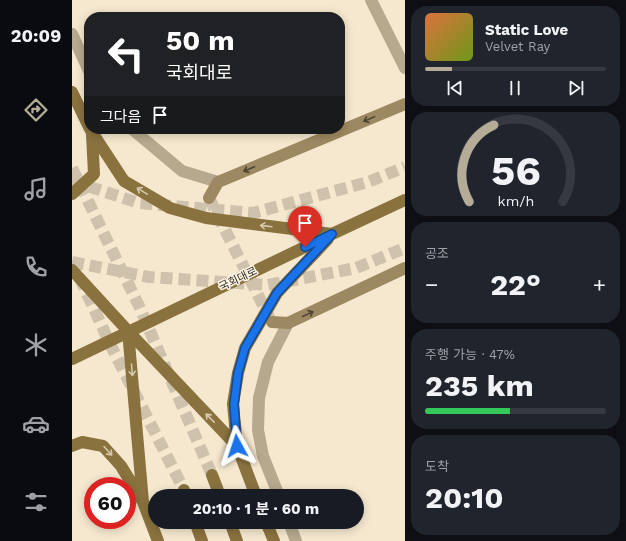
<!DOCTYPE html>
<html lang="ko">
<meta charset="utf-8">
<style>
:root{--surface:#171b24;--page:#20242c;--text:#f1f3f6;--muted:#9ea1a6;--line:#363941;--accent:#b5ac98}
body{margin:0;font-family:"Work Sans","Noto Sans KR",sans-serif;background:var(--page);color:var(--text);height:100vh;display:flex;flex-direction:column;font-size:15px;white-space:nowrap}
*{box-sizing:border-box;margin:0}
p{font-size:13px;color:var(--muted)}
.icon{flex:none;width:22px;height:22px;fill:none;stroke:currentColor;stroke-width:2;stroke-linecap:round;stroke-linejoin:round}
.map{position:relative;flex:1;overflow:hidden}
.drawer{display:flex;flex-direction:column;gap:6px;padding:6px;background:#0d0f14;width:221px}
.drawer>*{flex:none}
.banner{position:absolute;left:12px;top:12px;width:261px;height:122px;border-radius:16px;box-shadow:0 2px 10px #0003;background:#202124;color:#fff;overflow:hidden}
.speed{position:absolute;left:12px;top:477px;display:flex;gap:8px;font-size:20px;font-weight:700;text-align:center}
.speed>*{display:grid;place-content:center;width:52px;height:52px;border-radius:50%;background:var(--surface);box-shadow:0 2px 10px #0003;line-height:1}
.speed .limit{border:6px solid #d22;background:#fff;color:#111}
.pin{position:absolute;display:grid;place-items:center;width:34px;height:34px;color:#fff;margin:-41px -17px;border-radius:50% 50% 50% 0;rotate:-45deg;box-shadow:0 0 4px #0007}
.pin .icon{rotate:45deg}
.me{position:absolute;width:44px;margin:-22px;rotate:355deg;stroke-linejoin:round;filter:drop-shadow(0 0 3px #0008)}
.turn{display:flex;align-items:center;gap:14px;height:84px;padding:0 16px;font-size:18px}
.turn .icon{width:52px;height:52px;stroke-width:2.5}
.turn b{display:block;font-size:28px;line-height:34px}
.then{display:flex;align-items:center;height:38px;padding:0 16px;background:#0003;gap:8px;font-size:15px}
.big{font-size:30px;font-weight:700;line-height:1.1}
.drawer .tile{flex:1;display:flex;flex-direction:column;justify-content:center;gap:6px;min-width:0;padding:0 14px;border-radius:16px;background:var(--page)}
.drawer .dial{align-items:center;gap:0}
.dial svg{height:104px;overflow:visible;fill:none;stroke:var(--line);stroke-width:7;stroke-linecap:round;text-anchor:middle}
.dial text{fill:var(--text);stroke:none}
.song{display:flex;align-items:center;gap:12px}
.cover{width:48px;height:48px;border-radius:6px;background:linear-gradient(135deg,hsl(20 70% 55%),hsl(80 70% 35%))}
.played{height:4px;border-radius:2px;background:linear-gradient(90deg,var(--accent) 15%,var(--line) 15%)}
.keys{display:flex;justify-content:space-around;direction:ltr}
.heat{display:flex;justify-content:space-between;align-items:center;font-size:22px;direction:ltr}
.charge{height:6px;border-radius:3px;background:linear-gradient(90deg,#34c759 47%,var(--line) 0)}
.trip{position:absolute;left:76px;top:489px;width:216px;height:40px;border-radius:20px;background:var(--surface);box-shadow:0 2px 10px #0003;font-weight:700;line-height:40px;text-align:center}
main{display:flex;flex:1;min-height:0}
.menu{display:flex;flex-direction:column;width:72px;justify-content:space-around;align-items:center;background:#090b0e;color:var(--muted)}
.menu .icon{width:28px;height:28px}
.menu .active{color:var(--accent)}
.menu b{font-size:18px;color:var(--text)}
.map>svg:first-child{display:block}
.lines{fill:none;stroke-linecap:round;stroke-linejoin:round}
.secondary-tunnel{stroke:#cec2ac;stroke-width:12;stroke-dasharray:12 6;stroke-linecap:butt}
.primary-tunnel{stroke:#cec2ac;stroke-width:12;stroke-dasharray:12 6;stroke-linecap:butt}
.highway-tunnel{stroke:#cec2ac;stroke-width:12;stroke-dasharray:12 6;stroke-linecap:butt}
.street{stroke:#b6a98e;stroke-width:12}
.secondary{stroke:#9d8961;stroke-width:12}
.primary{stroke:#8a723f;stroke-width:12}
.oneway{stroke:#4f4533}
.oneway2{stroke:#d5c8ac}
.route-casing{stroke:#114b97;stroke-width:10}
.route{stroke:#1a73e8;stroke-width:7}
.labels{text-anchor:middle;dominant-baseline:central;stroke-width:3;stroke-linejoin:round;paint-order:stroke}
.street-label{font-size:11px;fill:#2d281f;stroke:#fef6e7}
</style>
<main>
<nav class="menu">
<b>20:09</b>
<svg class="icon active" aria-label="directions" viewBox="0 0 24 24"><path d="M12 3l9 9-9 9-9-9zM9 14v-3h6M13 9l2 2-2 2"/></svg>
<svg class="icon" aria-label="music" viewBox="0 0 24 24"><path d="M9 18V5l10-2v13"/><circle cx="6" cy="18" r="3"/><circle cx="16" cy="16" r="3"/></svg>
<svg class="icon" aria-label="phone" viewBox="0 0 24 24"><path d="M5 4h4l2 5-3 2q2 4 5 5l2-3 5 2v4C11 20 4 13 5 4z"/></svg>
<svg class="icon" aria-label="climate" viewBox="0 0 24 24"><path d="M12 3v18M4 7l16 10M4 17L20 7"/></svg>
<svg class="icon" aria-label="car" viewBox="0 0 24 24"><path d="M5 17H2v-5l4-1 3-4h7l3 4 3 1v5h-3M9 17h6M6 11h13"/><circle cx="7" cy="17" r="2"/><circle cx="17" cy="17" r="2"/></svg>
<svg class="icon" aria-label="filters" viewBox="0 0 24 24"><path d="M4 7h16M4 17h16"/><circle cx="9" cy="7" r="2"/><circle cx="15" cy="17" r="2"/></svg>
</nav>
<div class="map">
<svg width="333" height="541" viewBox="0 0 333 541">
<rect width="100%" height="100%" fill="#f6e8cf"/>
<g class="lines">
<path class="secondary-tunnel" d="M 137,198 L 198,319"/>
<path class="primary-tunnel" d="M 0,168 L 68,308 L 140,475
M 0,261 L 39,346 L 112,490"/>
<path class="highway-tunnel" d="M 0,181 L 67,203 L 181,213 L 296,182 L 333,167
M 0,262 L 77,277 L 196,285 L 284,268 L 333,248"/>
<path class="street" d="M 299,0 L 333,68
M 0,34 L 17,71
M 60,129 L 110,171 L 146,182
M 207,496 L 191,456 L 186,430 L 187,398 L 196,362 L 216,323
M 217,522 L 224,541"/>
<path class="secondary" d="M 137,198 L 146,182 L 333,104
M 200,322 L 216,323 L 333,268"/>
<path class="primary" d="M 0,92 L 17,127
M 18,129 L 52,181 L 98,208 L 134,218 L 260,234
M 0,194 L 22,174 L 20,135
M 0,270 L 56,331 L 165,446
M 56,331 L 71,502
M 0,359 L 260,234 L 333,200
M 0,446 L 10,442 L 31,446 L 49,466 L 71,502 L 86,541
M 140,475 L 148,496
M 112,490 L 114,496
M 184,496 L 165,446 L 161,404 L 166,373 L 173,348 L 205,293 L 256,239
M 123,522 L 130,541
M 158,522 L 165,541
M 194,522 L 202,541"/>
</g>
<defs><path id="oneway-shaft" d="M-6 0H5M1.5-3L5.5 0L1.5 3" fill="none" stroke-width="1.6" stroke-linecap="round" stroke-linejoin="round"/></defs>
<g class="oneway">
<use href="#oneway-shaft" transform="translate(297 119) rotate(157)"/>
<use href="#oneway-shaft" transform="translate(177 169) rotate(157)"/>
<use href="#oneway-shaft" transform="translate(236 314) rotate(-25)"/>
</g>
<g class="oneway2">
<use href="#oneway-shaft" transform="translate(70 191) rotate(-149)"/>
<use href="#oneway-shaft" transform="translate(194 226) rotate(-173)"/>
<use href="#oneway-shaft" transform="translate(60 370) rotate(85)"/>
<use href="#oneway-shaft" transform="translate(138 418) rotate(-134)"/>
<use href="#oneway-shaft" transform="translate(36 451) rotate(48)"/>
</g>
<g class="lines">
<g class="route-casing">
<path id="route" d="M 165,446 L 162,404 L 166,373 L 173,348 L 205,293 L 260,234 L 233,247"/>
</g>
<use href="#route" class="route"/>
</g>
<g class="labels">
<g class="street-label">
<text transform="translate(166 279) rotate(-26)">국회대로</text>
</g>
</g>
</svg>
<div class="speed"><div class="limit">60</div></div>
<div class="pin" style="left:233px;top:247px;background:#d93025"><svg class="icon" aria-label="arrive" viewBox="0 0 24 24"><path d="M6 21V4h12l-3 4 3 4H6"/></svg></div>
<svg class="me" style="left:165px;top:446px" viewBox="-20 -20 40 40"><path d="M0-17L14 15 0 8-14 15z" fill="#1a73e8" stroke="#fff" stroke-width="4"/></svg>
<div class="trip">20:10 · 1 분 · 60 m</div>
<div class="banner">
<div class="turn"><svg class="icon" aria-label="left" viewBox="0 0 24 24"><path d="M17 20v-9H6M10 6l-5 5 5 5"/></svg><div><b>50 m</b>국회대로</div></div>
<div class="then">그다음<svg class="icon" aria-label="arrive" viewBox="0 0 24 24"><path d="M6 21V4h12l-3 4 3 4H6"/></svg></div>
</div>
</div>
<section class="drawer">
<div class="tile">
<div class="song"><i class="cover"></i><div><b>Static Love</b><p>Velvet Ray</p></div></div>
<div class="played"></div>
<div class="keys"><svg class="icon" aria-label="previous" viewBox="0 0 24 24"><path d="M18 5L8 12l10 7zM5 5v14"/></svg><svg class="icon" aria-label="pause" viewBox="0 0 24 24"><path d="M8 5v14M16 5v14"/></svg><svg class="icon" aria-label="next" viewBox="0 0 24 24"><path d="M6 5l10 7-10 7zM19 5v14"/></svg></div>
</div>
<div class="tile dial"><svg viewBox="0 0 100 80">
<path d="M14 69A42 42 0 1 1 86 69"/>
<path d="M14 69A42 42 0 0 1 33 10" stroke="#b5ac98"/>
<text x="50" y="56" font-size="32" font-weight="700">56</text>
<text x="50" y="72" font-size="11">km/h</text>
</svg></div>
<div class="tile"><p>공조</p>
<div class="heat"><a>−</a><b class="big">22°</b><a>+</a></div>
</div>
<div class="tile"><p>주행 가능 · 47%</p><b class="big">235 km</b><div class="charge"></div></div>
<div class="tile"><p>도착</p><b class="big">20:10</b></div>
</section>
</main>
